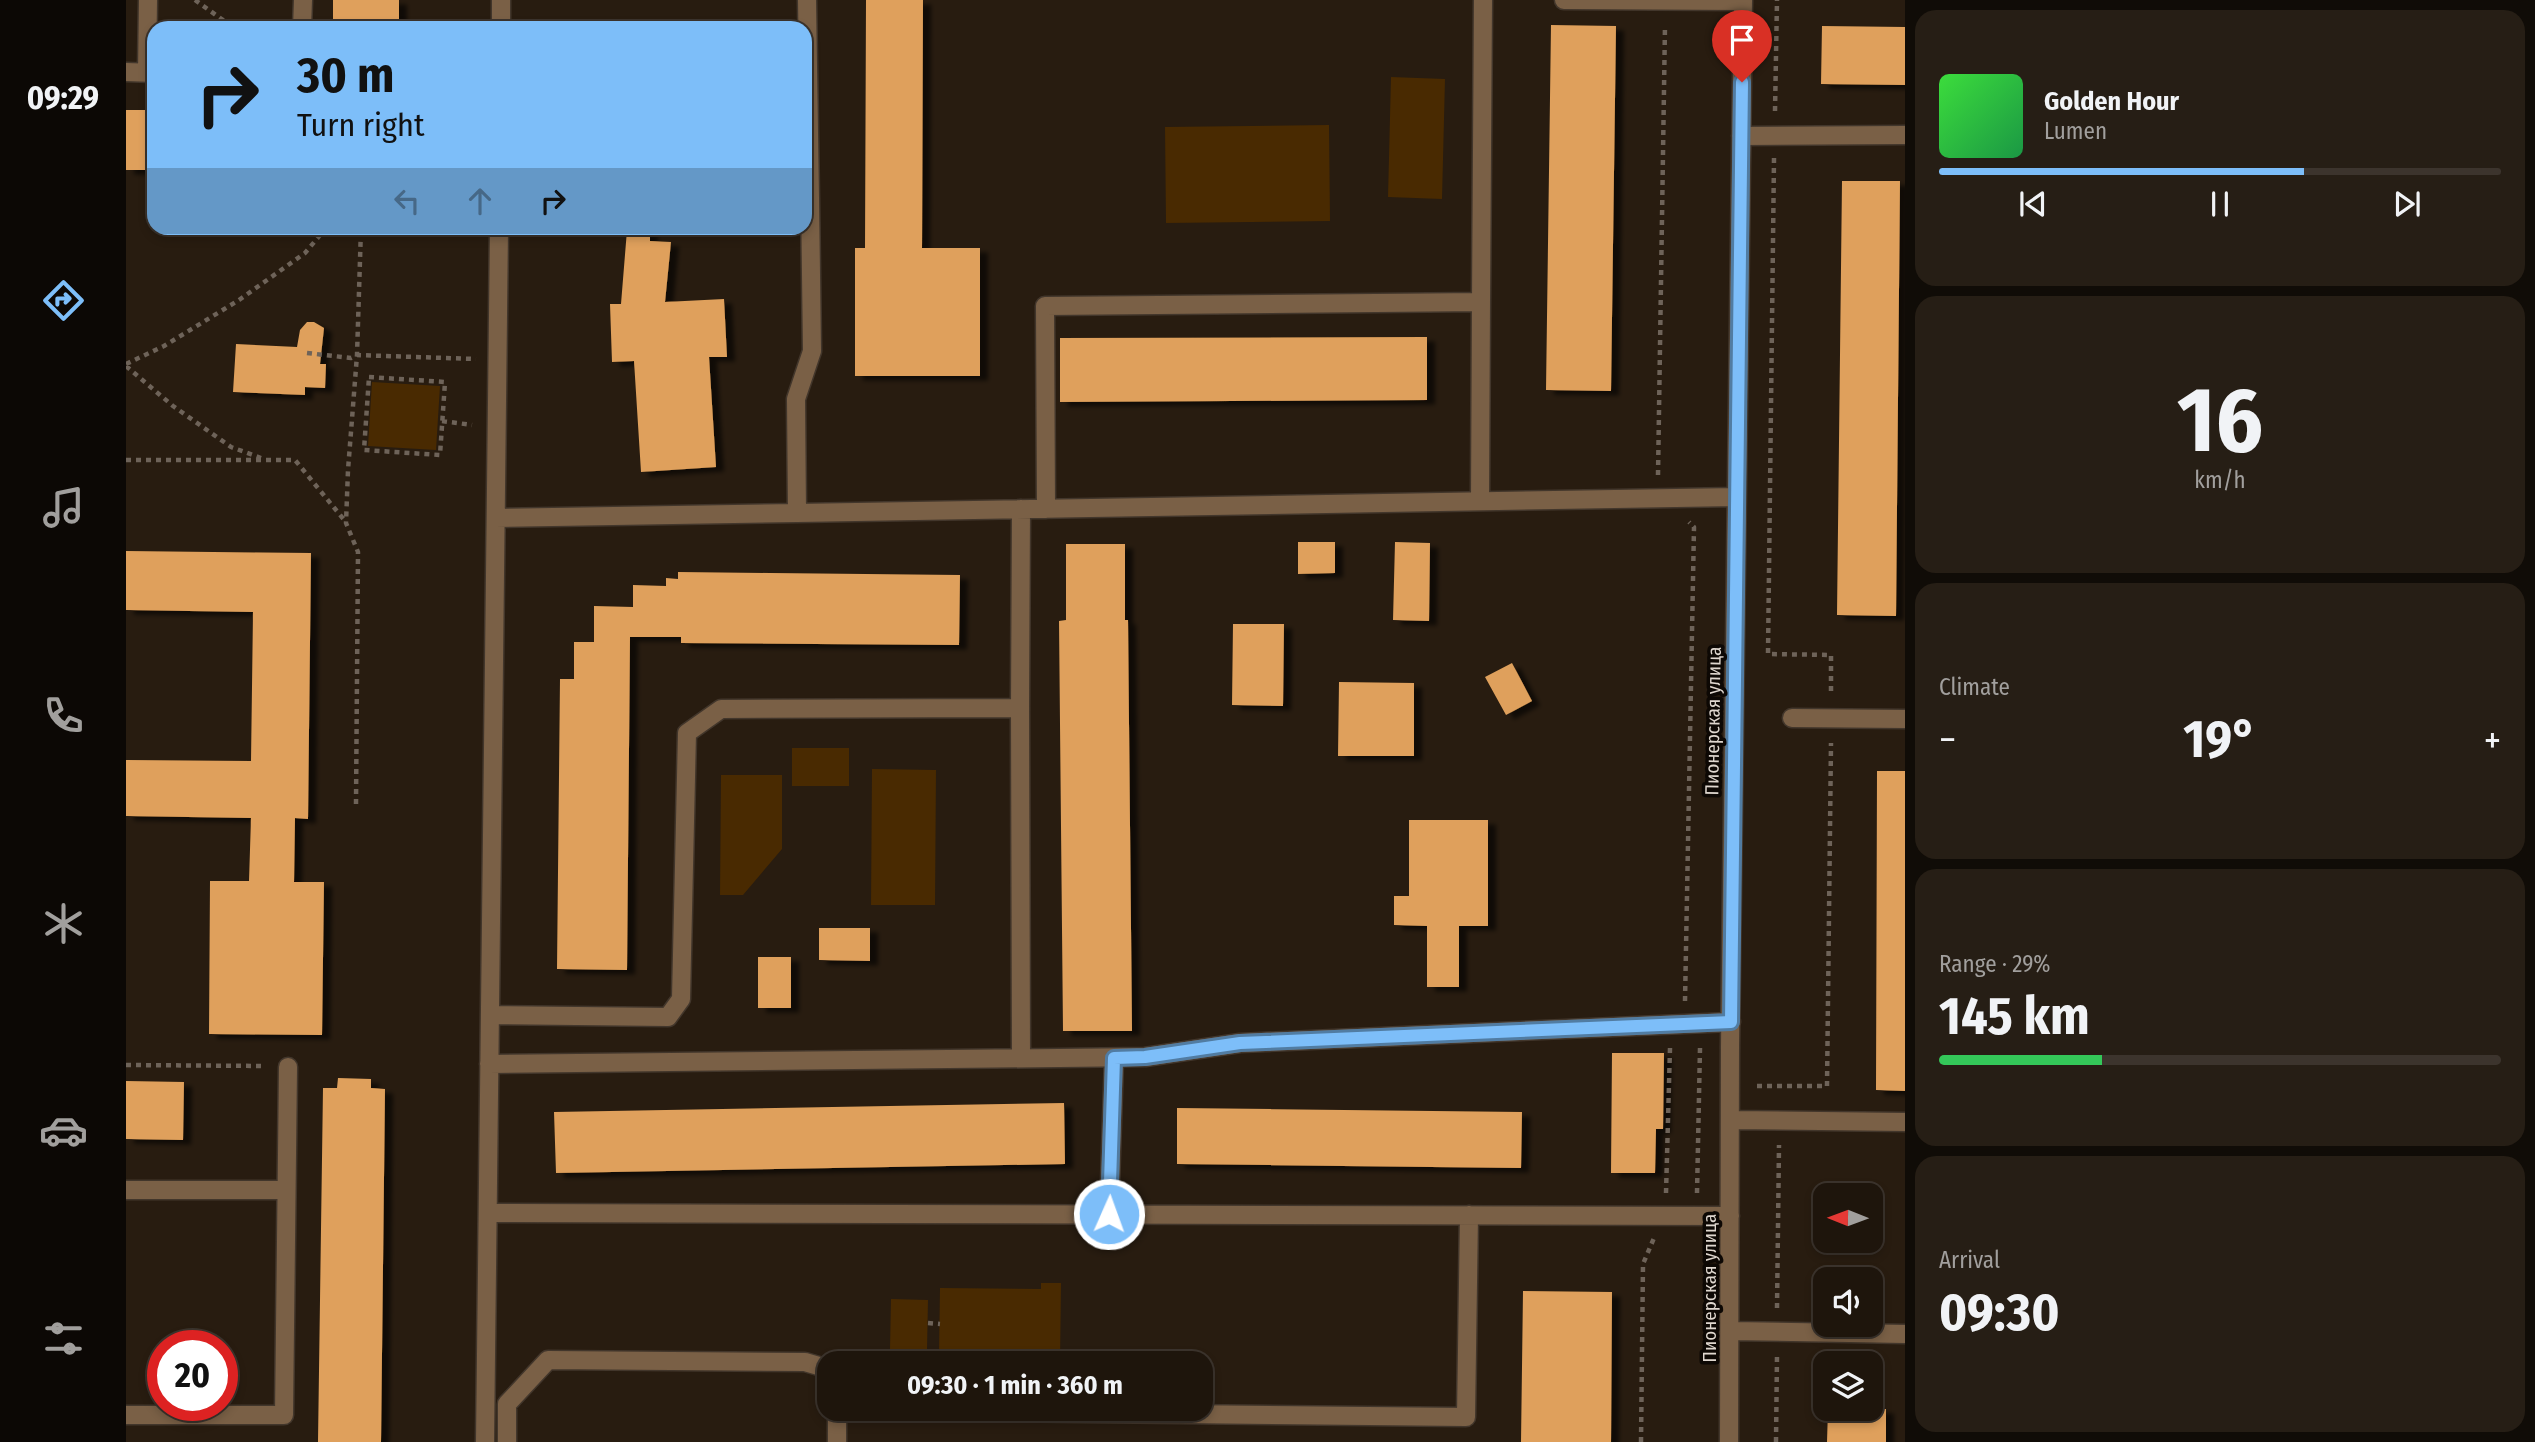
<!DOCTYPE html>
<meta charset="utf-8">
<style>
:root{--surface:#1e150c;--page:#261e15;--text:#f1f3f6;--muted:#a19f9d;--line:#3c342d;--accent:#7dbef9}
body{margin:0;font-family:"Fira Sans Condensed",sans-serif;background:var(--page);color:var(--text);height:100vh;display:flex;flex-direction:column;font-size:26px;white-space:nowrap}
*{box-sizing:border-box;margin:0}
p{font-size:23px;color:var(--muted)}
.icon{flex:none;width:38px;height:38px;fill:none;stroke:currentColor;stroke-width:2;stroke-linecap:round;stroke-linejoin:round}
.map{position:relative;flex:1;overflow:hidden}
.side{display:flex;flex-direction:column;gap:10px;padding:10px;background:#100c07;width:630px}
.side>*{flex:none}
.hud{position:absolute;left:21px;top:21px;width:665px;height:214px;border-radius:21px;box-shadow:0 4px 10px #0003,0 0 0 2px var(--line);background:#7dbef9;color:#111;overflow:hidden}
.needle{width:46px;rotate:271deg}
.tools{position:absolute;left:1687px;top:1183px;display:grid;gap:14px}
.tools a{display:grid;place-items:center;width:70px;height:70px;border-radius:14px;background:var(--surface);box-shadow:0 4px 10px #0003,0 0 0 2px var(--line);font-size:35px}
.speed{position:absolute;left:21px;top:1330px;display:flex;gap:14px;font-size:35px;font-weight:700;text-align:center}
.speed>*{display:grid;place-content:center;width:91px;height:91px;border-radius:50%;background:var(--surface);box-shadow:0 4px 10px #0003,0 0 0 2px var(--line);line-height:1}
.speed .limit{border:10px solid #d22;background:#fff;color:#111}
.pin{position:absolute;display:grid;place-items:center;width:60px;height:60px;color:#fff;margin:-72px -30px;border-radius:50% 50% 50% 0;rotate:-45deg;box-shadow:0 0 7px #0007}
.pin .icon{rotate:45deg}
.me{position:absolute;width:77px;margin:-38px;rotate:2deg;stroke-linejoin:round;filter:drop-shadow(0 0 5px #0008)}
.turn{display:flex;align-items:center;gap:24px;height:147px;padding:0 35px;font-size:32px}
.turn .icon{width:91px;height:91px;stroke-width:2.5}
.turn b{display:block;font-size:49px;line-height:60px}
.lanes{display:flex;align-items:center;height:66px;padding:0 35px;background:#0003;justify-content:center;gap:35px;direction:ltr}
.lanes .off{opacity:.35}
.big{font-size:52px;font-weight:700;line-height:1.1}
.side .widget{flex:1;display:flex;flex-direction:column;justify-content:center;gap:10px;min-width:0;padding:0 24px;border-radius:21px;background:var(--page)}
.side .dial{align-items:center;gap:0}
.dial b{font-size:91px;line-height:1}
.song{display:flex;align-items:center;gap:21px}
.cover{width:84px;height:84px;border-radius:10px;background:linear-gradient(135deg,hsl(120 70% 55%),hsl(140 70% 35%))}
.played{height:7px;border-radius:4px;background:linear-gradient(90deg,var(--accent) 65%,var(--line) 65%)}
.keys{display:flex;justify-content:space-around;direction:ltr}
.heat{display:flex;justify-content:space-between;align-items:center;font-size:38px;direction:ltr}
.charge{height:10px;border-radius:5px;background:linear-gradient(90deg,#34c759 29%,var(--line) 0)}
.trip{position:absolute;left:691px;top:1351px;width:396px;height:70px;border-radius:21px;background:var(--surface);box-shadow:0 4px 10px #0003,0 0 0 2px var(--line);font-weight:700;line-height:70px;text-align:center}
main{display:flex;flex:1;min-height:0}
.tabs{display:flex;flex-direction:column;width:126px;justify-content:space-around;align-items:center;background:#0c0805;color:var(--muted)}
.tabs .icon{width:49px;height:49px}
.tabs .selected{color:var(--accent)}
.tabs b{font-size:32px;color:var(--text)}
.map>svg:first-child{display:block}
.green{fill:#492a01}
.building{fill:#dfa05b;filter:url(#shadow)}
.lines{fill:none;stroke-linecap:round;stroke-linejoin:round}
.minor-casing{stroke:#42362b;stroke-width:21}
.path{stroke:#6e6359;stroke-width:4.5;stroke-dasharray:5 5;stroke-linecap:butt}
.minor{stroke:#7a6046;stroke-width:18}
.route-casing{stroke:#517ca2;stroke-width:18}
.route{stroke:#7dbef9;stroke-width:12}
.labels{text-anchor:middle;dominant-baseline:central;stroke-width:7;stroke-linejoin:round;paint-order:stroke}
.street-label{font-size:19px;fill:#dfd7cf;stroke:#0d0804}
</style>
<main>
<nav class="tabs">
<b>09:29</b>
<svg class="icon selected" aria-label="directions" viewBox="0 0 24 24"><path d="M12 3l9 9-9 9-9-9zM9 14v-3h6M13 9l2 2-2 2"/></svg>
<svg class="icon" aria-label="music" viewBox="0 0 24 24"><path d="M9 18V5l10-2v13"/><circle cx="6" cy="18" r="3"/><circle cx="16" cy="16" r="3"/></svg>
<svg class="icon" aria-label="phone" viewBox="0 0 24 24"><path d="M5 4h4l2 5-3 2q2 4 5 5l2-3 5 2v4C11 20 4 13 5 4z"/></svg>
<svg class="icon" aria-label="climate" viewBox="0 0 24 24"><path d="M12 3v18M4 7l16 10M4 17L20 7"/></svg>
<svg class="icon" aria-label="car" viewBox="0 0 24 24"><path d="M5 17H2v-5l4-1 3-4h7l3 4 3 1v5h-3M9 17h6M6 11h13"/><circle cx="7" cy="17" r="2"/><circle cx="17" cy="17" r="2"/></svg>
<svg class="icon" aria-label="filters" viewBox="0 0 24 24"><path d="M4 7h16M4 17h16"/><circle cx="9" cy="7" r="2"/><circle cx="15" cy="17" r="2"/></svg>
</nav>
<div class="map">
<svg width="1779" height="1442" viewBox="0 0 1779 1442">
<defs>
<filter id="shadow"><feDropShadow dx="8" dy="4.5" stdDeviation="2" flood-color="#0009"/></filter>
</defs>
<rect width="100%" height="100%" fill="#281c10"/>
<path class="green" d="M 1265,77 L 1319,79 L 1316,199 L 1262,197 Z
M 1203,125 L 1204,221 L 1040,223 L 1039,127 Z
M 246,382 L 314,386 L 310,450 L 242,446 Z
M 666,748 L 723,748 L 723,786 L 666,786 Z
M 746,769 L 810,770 L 809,905 L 745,905 Z
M 595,775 L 656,775 L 656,849 L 617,895 L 594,895 Z
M 915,1283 L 935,1283 L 934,1363 L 913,1363 L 913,1354 L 813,1353 L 814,1288 L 915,1289 Z
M 765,1299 L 802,1300 L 801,1350 L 764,1349 Z"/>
<path class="building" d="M 207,0 L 273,0 L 273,28 L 207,28 Z
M 740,0 L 797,0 L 796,248 L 854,248 L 854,376 L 729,376 L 729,248 L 739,248 Z
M 1425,25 L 1490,26 L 1485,391 L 1420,390 Z
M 1696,26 L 1779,27 L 1779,85 L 1695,84 Z
M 0,110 L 28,110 L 28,170 L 0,170 Z
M 1716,181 L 1774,181 L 1770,616 L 1711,615 Z
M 501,230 L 524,231 L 524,241 L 545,242 L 539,302 L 598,299 L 601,357 L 583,357 L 590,467 L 515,472 L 508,361 L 486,362 L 484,304 L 495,304 Z
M 181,322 L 188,322 L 198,328 L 194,364 L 200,364 L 199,388 L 179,387 L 179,395 L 107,392 L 110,344 L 171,347 L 174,330 Z
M 1301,337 L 1301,400 L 934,402 L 934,338 Z
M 1172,542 L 1209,542 L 1209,573 L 1172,574 Z
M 1269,542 L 1304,543 L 1303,621 L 1267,620 Z
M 940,544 L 999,544 L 999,620 L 1002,620 L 1006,1031 L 937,1031 L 933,621 L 940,620 Z
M 0,551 L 185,553 L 182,819 L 169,818 L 168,882 L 198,882 L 196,1035 L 83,1034 L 84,881 L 123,881 L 125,818 L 0,816 L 0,760 L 125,761 L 127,612 L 0,610 Z
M 552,572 L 834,575 L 833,645 L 555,643 L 555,637 L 504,637 L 501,970 L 431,969 L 434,679 L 448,679 L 448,642 L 468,642 L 468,606 L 507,607 L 507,585 L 540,586 L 540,578 L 552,579 Z
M 1107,624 L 1158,624 L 1157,706 L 1106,705 Z
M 1386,663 L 1406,701 L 1380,715 L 1359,677 Z
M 1213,682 L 1288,683 L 1288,756 L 1212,756 Z
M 1751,771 L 1779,771 L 1779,1091 L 1750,1090 Z
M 1283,820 L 1362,820 L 1362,926 L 1333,926 L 1333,987 L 1301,987 L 1301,926 L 1268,925 L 1268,896 L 1283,896 Z
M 693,928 L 744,928 L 744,961 L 693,960 Z
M 632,957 L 665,957 L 665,1008 L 632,1008 Z
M 1486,1053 L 1538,1053 L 1537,1129 L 1530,1129 L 1529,1173 L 1485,1173 Z
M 212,1078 L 245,1079 L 245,1088 L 259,1089 L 255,1442 L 192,1442 L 197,1088 L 211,1088 Z
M 0,1081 L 58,1082 L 57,1140 L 0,1139 Z
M 938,1103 L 939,1164 L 430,1173 L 428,1112 Z
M 1051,1108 L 1396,1112 L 1395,1168 L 1051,1164 Z
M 1397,1291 L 1486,1292 L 1485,1442 L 1395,1442 Z
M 1702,1409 L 1760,1409 L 1760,1442 L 1701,1442 Z"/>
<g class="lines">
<g class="minor-casing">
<path id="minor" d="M 681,0 L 684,198
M 1438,0 L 1617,1
M 176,28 L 177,0
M 375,28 L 375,0
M 0,72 L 28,73
M 21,72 L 22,0
M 1615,136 L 1779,135
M 679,198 L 684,198 L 686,351 L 670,399 L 671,513 L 1610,497
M 1355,302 L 1357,0
M 920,509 L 919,306 L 1355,302 L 1354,501
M 370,518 L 671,513
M 894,708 L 895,1058
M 1666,718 L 1779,719
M 364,1015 L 542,1017 L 555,999 L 561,733 L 595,709 L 894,708 L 895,509
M 363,1064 L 1019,1057 L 1114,1043 L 1605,1022
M 1604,1120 L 1779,1122
M 0,1190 L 160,1190
M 362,1213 L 1604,1216
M 983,1215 L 988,1058
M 1604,1331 L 1779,1334
M 711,1409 L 711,1442
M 770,1411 L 1340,1417 L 1343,1215
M 0,1415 L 158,1415 L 162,1067
M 359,1442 L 373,228
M 381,1442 L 381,1404 L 422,1360 L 679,1362 L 696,1367 L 704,1376
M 1603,1442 L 1604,1047 L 1617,0"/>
</g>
<path class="path" d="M 69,0 L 108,28
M 1649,111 L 1651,0
M 1648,158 L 1642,654 L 1705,655 L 1705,696
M 181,353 L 225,358 L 231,355 L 350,359
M 0,364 L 38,346 L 113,300 L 179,253 L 200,228
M 0,366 L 47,406 L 105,447 L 135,458
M 243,377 L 319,382 L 314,455 L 238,450 Z
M 316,421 L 346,425
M 0,460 L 169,460 L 219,521
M 1532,475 L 1539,25
M 230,804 L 232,552 L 220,523 L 222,470 L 231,355 L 235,228
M 1559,1001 L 1568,527 L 1563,522
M 0,1065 L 139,1066
M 1631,1086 L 1701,1086 L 1705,743
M 1540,1193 L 1544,1048
M 1571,1193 L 1574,1048
M 1651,1308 L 1653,1145
M 802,1323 L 814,1324
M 1515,1442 L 1517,1264 L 1528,1238
M 1650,1442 L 1651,1355"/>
<use href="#minor" class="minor"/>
</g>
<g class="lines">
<g class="route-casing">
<path id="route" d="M 983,1214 L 988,1058 L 1019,1057 L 1114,1043 L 1605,1022 L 1616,82"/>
</g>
<use href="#route" class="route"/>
</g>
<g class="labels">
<g class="street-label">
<text transform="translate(1587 721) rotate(-89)">Пионерская улица</text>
<text transform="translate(1583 1288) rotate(-90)">Пионерская улица</text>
</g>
</g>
</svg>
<div class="tools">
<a><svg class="needle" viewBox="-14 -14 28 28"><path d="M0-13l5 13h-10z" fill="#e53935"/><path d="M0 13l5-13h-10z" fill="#a19f9d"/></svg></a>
<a><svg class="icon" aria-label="sound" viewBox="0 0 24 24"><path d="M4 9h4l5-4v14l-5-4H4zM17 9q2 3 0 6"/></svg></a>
<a><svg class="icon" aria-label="layers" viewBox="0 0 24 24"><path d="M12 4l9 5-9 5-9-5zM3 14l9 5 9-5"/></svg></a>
</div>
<div class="speed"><div class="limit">20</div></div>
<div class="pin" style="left:1616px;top:82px;background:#d93025"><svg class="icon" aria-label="arrive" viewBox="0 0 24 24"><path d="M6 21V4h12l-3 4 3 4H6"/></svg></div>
<svg class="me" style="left:983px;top:1214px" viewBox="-20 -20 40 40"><circle r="17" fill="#7dbef9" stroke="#fff" stroke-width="3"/><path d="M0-11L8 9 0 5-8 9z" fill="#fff"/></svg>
<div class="trip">09:30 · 1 min · 360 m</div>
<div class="hud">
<div class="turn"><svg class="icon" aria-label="right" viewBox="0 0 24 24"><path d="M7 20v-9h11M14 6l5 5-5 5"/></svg><div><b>30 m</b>Turn right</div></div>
<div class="lanes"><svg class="icon off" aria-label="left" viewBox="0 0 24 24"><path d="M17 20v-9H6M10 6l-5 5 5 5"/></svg><svg class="icon off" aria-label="ahead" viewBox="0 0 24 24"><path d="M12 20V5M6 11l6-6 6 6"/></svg><svg class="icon" aria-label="right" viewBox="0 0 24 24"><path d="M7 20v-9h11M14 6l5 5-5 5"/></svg></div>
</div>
</div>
<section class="side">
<div class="widget">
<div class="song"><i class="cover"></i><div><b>Golden Hour</b><p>Lumen</p></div></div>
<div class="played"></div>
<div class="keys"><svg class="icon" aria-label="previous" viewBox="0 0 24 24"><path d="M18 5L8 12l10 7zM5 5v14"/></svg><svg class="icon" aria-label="pause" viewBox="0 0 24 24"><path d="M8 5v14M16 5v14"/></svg><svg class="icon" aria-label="next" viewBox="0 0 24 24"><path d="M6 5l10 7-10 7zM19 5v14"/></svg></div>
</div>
<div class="widget dial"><b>16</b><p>km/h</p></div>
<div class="widget"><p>Climate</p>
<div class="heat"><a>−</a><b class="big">19°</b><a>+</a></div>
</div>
<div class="widget"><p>Range · 29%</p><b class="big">145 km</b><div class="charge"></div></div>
<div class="widget"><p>Arrival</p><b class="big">09:30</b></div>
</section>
</main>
